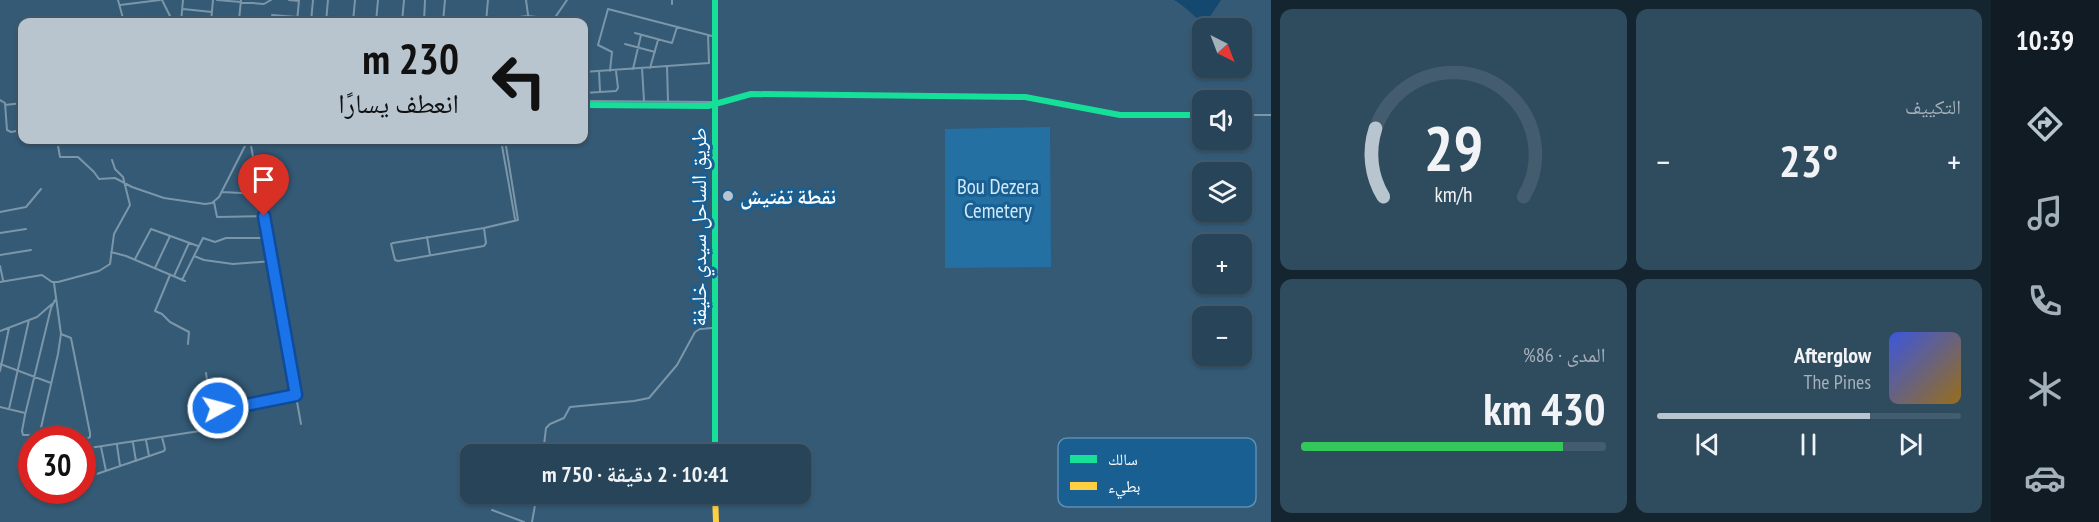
<!DOCTYPE html>
<html lang="ar">
<meta charset="utf-8">
<style>
:root{--surface:#274458;--page:#2f4b5e;--text:#f1f3f6;--muted:#a4b0ba;--line:#435c6e;--accent:#b8c5cf}
body{margin:0;font-family:"PT Sans Narrow","Noto Naskh Arabic",sans-serif;background:var(--page);color:var(--text);direction:rtl;height:100vh;display:flex;flex-direction:column;font-size:22px;white-space:nowrap}
*{box-sizing:border-box;margin:0}
p{font-size:20px;color:var(--muted)}
.icon{flex:none;width:33px;height:33px;fill:none;stroke:currentColor;stroke-width:2;stroke-linecap:round;stroke-linejoin:round}
.map{position:relative;flex:1;overflow:hidden;direction:ltr}
.panel{display:flex;flex-direction:column;gap:9px;padding:9px;background:#152530;width:720px}
.panel>*{flex:none}
.guide{position:absolute;left:18px;top:18px;width:570px;height:126px;border-radius:12px;box-shadow:0 2px 4px #0004,0 0 0 2px var(--line);direction:rtl;background:#b8c5cf;color:#111;overflow:hidden}
.needle{width:39px;rotate:138deg}
.controls{position:absolute;left:1192px;top:18px;display:grid;gap:12px}
.controls a{display:grid;place-items:center;width:60px;height:60px;border-radius:12px;background:var(--surface);box-shadow:0 2px 4px #0004,0 0 0 2px var(--line);font-size:30px}
.speed{position:absolute;left:18px;top:426px;display:flex;gap:12px;font-size:30px;font-weight:700;text-align:center}
.speed>*{display:grid;place-content:center;width:78px;height:78px;border-radius:50%;background:var(--surface);box-shadow:0 2px 4px #0004,0 0 0 2px var(--line);line-height:1}
.speed .limit{border:9px solid #d22;background:#fff;color:#111}
.pin{position:absolute;display:grid;place-items:center;width:51px;height:51px;color:#fff;margin:-62px -26px;border-radius:50% 50% 50% 0;rotate:-45deg;box-shadow:0 0 6px #0007}
.pin .icon{rotate:45deg}
.me{position:absolute;width:66px;margin:-33px;rotate:83deg;stroke-linejoin:round;filter:drop-shadow(0 0 4px #0008)}
.turn{display:flex;align-items:center;gap:21px;height:126px;padding:0 30px;font-size:27px}
.turn .icon{width:78px;height:78px;stroke-width:2.5}
.turn b{display:block;font-size:42px;line-height:51px}
.big{font-size:45px;font-weight:800;line-height:1.1}
.panel .card{flex:1;display:flex;flex-direction:column;justify-content:center;gap:9px;min-width:0;padding:0 21px;border-radius:12px;background:var(--page)}
.panel .dial{align-items:center;gap:0}
.dial svg{height:156px;overflow:visible;fill:none;stroke:var(--line);stroke-width:7;stroke-linecap:round;text-anchor:middle}
.dial text{fill:var(--text);stroke:none}
.song{display:flex;align-items:center;gap:18px}
.cover{width:72px;height:72px;border-radius:9px;background:linear-gradient(135deg,hsl(230 70% 55%),hsl(40 70% 35%))}
.played{height:6px;border-radius:3px;background:linear-gradient(90deg,var(--accent) 70%,var(--line) 70%)}
.keys{display:flex;justify-content:space-around;direction:ltr}
.heat{display:flex;justify-content:space-between;align-items:center;font-size:33px;direction:ltr}
.charge{height:9px;border-radius:4px;background:linear-gradient(90deg,#34c759 86%,var(--line) 0)}
.panel .tiles{flex:1;display:grid;gap:9px;grid-template-columns:repeat(2,1fr)}
.trip{position:absolute;left:460px;top:444px;width:351px;height:60px;border-radius:12px;background:var(--surface);box-shadow:0 2px 4px #0004,0 0 0 2px var(--line);font-weight:800;line-height:60px;text-align:center;direction:rtl}
main{display:flex;flex:1;min-height:0}
.dock{display:flex;flex-direction:column;width:108px;justify-content:space-around;align-items:center;background:#101b23;color:var(--muted)}
.dock .icon{width:42px;height:42px}
.dock .current{color:var(--accent)}
.dock b{font-size:27px;color:var(--text)}
.map>svg:first-child{display:block}
.green{fill:#2470a3}
.water{fill:#14486f}
.lines{fill:none;stroke-linecap:round;stroke-linejoin:round}
.street{stroke:#7c96a9;stroke-width:2}
.fast{stroke:#16e098;stroke-width:6}
.slow{stroke:#ffcf43;stroke-width:6}
.route-casing{stroke:#114b97;stroke-width:15}
.route{stroke:#1a73e8;stroke-width:10}
.poi-dot{fill:#b8c5cf;stroke:#195f91;stroke-width:2}
.labels{text-anchor:middle;dominant-baseline:central;stroke-width:6;stroke-linejoin:round;paint-order:stroke}
.park-label{font-size:21px;fill:#cee9fb;stroke:#195f91}
.poi-label{font-size:21px;font-weight:bold;fill:#fff;stroke:#195f91;text-anchor:start}
.street-label{font-size:21px;fill:#fff;stroke:#195f91}
.key{fill:#195f91;stroke:#5e8fb2;stroke-width:1.5}
.key-label{font-size:16px;fill:#fff}
</style>
<main>
<nav class="dock">
<b>10:39</b>
<svg class="icon current" aria-label="directions" viewBox="0 0 24 24"><path d="M12 3l9 9-9 9-9-9zM9 14v-3h6M13 9l2 2-2 2"/></svg>
<svg class="icon" aria-label="music" viewBox="0 0 24 24"><path d="M9 18V5l10-2v13"/><circle cx="6" cy="18" r="3"/><circle cx="16" cy="16" r="3"/></svg>
<svg class="icon" aria-label="phone" viewBox="0 0 24 24"><path d="M5 4h4l2 5-3 2q2 4 5 5l2-3 5 2v4C11 20 4 13 5 4z"/></svg>
<svg class="icon" aria-label="climate" viewBox="0 0 24 24"><path d="M12 3v18M4 7l16 10M4 17L20 7"/></svg>
<svg class="icon" aria-label="car" viewBox="0 0 24 24"><path d="M5 17H2v-5l4-1 3-4h7l3 4 3 1v5h-3M9 17h6M6 11h13"/><circle cx="7" cy="17" r="2"/><circle cx="17" cy="17" r="2"/></svg>
</nav>
<section class="panel">
<div class="tiles">
<div class="card"><p>التكييف</p>
<div class="heat"><a>−</a><b class="big">23°</b><a>+</a></div>
</div>
<div class="card dial"><svg viewBox="0 0 100 80">
<path d="M14 69A42 42 0 1 1 86 69"/>
<path d="M14 69A42 42 0 0 1 10 34" stroke="#b8c5cf"/>
<text x="50" y="56" font-size="32" font-weight="700">29</text>
<text x="50" y="72" font-size="11">km/h</text>
</svg></div>
<div class="card">
<div class="song"><i class="cover"></i><div><b>Afterglow</b><p>The Pines</p></div></div>
<div class="played"></div>
<div class="keys"><svg class="icon" aria-label="previous" viewBox="0 0 24 24"><path d="M18 5L8 12l10 7zM5 5v14"/></svg><svg class="icon" aria-label="pause" viewBox="0 0 24 24"><path d="M8 5v14M16 5v14"/></svg><svg class="icon" aria-label="next" viewBox="0 0 24 24"><path d="M6 5l10 7-10 7zM19 5v14"/></svg></div>
</div>
<div class="card"><p>المدى · 86%</p><b class="big">430 km</b><div class="charge"></div></div>
</div>
</section>
<div class="map">
<svg width="1271" height="522" viewBox="0 0 1271 522">
<rect width="100%" height="100%" fill="#345a76"/>
<path class="green" d="M 1050,127 L 1051,267 L 945,268 L 945,129 Z"/>
<path class="water" d="M 1174,0 L 1221,0 L 1205,24 C 1194,17 1184,5 1174,0 Z"/>
<g class="lines">
<path class="street" d="M 118,0 L 124,22
M 162,0 L 173,22
M 217,0 L 264,4 L 271,0
M 289,0 L 299,1
M 526,0 L 529,22
M 672,4 L 672,0
M 120,5 L 160,0
M 183,9 L 212,12
M 272,15 L 297,17
M 212,18 L 255,22
M 239,20 L 241,0
M 486,21 L 528,16 L 554,19 L 567,0
M 181,22 L 183,0
M 211,22 L 213,0
M 297,22 L 299,0
M 311,22 L 313,0
M 326,22 L 328,0
M 353,22 L 355,0
M 376,22 L 378,0
M 402,22 L 404,0
M 424,22 L 425,0
M 443,22 L 445,0
M 486,22 L 488,0
M 635,33 L 672,43 L 677,27
M 625,44 L 655,52
M 667,66 L 668,102
M 642,68 L 644,101
M 650,68 L 658,40
M 633,69 L 641,35
M 599,71 L 600,91
M 610,71 L 612,52 L 598,45 L 608,9 L 712,36
M 584,72 L 709,63 L 708,35
M 584,93 L 616,91 L 618,88 L 616,71
M 0,100 L 5,103 L 7,130 L 11,132 L 22,130
M 584,101 L 712,102
M 5,105 L 22,103
M 1242,115 L 1271,115
M 57,140 L 60,157 L 78,157 L 94,172 L 99,179 L 115,178 L 132,187 L 164,198 L 205,204 L 212,203 L 219,197 L 248,140
M 250,140 L 301,424
M 501,140 L 515,219
M 222,192 L 261,194
M 214,202 L 217,217 L 264,216
M 0,212 L 26,207 L 41,189
M 484,228 L 486,243 L 484,246 L 398,261 L 395,260 L 391,244 L 393,243 L 484,228 L 518,220 L 505,140
M 0,233 L 26,229
M 427,237 L 430,255
M 111,252 L 126,256 L 185,281
M 0,255 L 31,250
M 194,256 L 204,260 L 233,264 L 272,261
M 135,259 L 151,229 L 198,246
M 0,266 L 3,280
M 155,268 L 170,236
M 170,275 L 155,311 L 162,314 L 170,322 L 189,332 L 188,344
M 174,276 L 189,243
M 182,280 L 203,238 L 215,242 L 226,238 L 268,238
M 0,282 L 42,275 L 52,282 L 58,282 L 99,271 L 110,264 L 114,234 L 130,205 L 123,177 L 115,169 L 112,160
M 54,283 L 61,334 L 58,354 L 40,432 L 37,435 L 23,435 L 22,431 L 25,415 L 51,308 L 55,300
M 0,331 L 37,317 L 52,304
M 61,334 L 71,338 L 90,433 L 90,437 L 84,440 L 85,476 L 88,477 L 164,451 L 165,449 L 162,437
M 0,364 L 51,383
M 0,371 L 9,328
M 206,373 L 210,400 L 221,410
M 0,407 L 25,413
M 9,409 L 29,320
M 146,440 L 149,456
M 133,443 L 136,461
M 117,445 L 120,466
M 101,447 L 106,471
M 83,449 L 219,428 L 221,426 L 220,412 L 222,410 L 296,395
M 543,454 L 546,428 L 550,424 L 564,418 L 570,407 L 634,401 L 649,398 L 677,365 L 695,332 L 700,329 L 712,328
M 492,510 L 524,522
M 532,522 L 537,494"/>
<path class="fast" d="M 715,0 L 715,454
M 584,105 L 708,106 L 751,94 L 1025,97 L 1120,115 L 1203,115"/>
<path class="slow" d="M 715,494 L 716,522"/>
</g>
<g class="lines">
<g class="route-casing">
<path id="route" d="M 218,408 L 221,410 L 296,395 L 264,216"/>
</g>
<use href="#route" class="route"/>
</g>
<circle class="poi-dot" cx="728" cy="196" r="6"/>
<g class="labels">
<g class="park-label">
<text x="998" y="186">Bou Dezera<tspan x="998" dy="24">Cemetery</tspan></text>
</g>
<g class="poi-label">
<text x="740" y="196">نقطة تفتيش</text>
</g>
<g class="street-label">
<text transform="translate(698 227) rotate(-90)">طريق الساحل سيدي خليفة</text>
</g>
</g>
<rect x="1058" y="438" width="198" height="69" rx="9" class="key"/>
<rect x="1070" y="455" width="27" height="8" fill="#16e098"/>
<rect x="1070" y="482" width="27" height="8" fill="#ffcf43"/>
<g class="key-label">
<text x="1108" y="465">سالك</text>
<text x="1108" y="492">بطيء</text>
</g>
</svg>
<div class="controls">
<a><svg class="needle" viewBox="-14 -14 28 28"><path d="M0-13l5 13h-10z" fill="#e53935"/><path d="M0 13l5-13h-10z" fill="#a4b0ba"/></svg></a>
<a><svg class="icon" aria-label="sound" viewBox="0 0 24 24"><path d="M4 9h4l5-4v14l-5-4H4zM17 9q2 3 0 6"/></svg></a>
<a><svg class="icon" aria-label="layers" viewBox="0 0 24 24"><path d="M12 4l9 5-9 5-9-5zM3 14l9 5 9-5"/></svg></a>
<a>+</a>
<a>−</a>
</div>
<div class="speed"><div class="limit">30</div></div>
<div class="pin" style="left:264px;top:216px;background:#d93025"><svg class="icon" aria-label="arrive" viewBox="0 0 24 24"><path d="M6 21V4h12l-3 4 3 4H6"/></svg></div>
<svg class="me" style="left:218px;top:408px" viewBox="-20 -20 40 40"><circle r="17" fill="#1a73e8" stroke="#fff" stroke-width="3"/><path d="M0-11L8 9 0 5-8 9z" fill="#fff"/></svg>
<div class="trip">10:41 · 2 دقيقة · 750 m</div>
<div class="guide">
<div class="turn"><svg class="icon" aria-label="left" viewBox="0 0 24 24"><path d="M17 20v-9H6M10 6l-5 5 5 5"/></svg><div><b>230 m</b>انعطف يسارًا</div></div>
</div>
</div>
</main>
